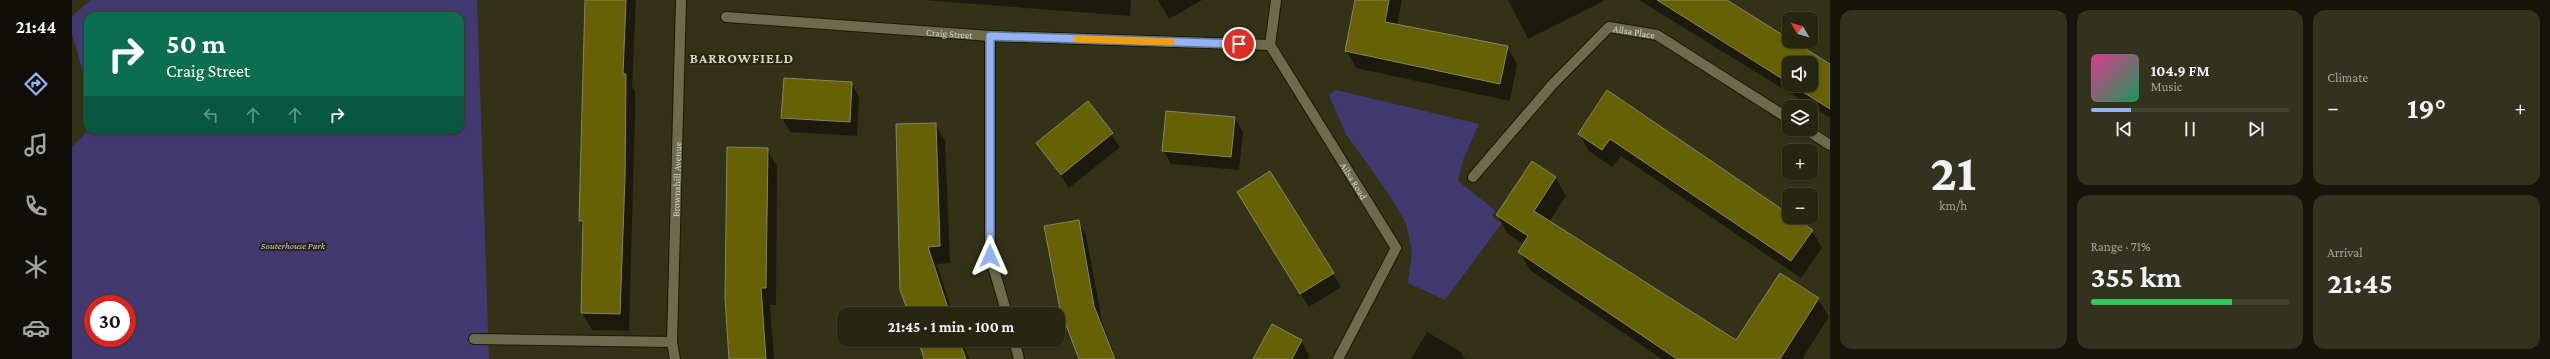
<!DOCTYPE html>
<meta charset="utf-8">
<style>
:root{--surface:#262611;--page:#32321f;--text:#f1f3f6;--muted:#a4a59f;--line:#424331;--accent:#95b2f1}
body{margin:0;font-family:"Crimson Pro",serif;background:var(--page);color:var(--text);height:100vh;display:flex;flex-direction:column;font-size:15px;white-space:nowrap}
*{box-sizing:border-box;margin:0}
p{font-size:13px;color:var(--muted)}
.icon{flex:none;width:22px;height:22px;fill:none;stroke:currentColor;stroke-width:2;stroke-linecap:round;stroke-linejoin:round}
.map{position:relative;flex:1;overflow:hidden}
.sheet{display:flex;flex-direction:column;gap:10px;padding:10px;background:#151509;width:720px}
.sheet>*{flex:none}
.banner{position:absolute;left:12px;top:12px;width:380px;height:122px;border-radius:12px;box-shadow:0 1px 3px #0004,0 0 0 1px var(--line);background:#0b6e4f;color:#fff;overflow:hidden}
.needle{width:26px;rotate:308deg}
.tools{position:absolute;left:1710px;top:12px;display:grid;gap:8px}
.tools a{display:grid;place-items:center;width:36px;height:36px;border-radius:8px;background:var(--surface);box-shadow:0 1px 3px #0004,0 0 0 1px var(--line);font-size:20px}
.speed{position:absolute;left:12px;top:295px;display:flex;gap:8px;font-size:20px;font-weight:700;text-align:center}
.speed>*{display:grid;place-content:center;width:52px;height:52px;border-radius:50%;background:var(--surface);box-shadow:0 1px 3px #0004,0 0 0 1px var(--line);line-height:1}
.speed .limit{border:6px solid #d22;background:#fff;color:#111}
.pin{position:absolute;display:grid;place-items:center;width:34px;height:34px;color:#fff;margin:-17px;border:2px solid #fff;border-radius:50%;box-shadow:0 1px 4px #0007}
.me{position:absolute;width:44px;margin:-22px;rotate:0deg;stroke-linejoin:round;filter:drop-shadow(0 0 3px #0008)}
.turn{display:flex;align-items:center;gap:14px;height:84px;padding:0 16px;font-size:18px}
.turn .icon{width:52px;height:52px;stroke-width:2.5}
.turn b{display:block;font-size:28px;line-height:34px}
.lanes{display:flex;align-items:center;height:38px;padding:0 16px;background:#0003;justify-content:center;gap:20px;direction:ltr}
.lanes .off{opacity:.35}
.big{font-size:30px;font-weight:700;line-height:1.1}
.sheet .tile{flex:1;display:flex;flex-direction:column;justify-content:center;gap:6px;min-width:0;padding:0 14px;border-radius:12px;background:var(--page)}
.sheet .dial{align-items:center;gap:0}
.dial b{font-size:52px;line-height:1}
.song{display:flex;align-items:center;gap:12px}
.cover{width:48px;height:48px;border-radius:6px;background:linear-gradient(135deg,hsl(330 70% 55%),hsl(150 70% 35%))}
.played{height:4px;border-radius:2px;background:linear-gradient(90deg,var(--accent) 20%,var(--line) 20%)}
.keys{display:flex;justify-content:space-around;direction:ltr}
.heat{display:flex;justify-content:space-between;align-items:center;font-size:22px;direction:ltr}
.charge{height:6px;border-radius:3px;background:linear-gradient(90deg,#34c759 71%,var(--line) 0)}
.sheet .tiles{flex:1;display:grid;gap:10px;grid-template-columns:repeat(3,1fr)}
.tile:first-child{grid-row:span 2}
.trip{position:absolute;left:765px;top:307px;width:228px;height:40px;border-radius:12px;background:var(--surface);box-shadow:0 1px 3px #0004,0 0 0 1px var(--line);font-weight:700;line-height:40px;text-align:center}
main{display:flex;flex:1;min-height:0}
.dock{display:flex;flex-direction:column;width:72px;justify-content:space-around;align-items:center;background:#0f0f07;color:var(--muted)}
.dock .icon{width:28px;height:28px}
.dock .on{color:var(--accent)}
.dock b{font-size:18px;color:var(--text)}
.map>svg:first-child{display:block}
.green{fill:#433971;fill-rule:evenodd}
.shadow{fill:#0007;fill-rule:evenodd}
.building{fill:#666104;stroke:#868567}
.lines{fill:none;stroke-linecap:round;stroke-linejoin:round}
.minor-casing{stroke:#1b1901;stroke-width:12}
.minor{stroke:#6c6b4e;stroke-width:10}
.route-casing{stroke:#61749d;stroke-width:10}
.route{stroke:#95b2f1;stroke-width:7}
.slow{stroke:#f59e0b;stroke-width:7}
.labels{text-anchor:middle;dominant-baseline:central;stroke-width:4;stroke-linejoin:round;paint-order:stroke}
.street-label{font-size:10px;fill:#d6d6c6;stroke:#29280d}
.park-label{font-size:10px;font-style:italic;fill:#c9c2fb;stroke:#29280d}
.district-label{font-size:14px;font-weight:bold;letter-spacing:1px;fill:#d6d6c6;stroke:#29280d}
</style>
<main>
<nav class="dock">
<b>21:44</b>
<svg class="icon on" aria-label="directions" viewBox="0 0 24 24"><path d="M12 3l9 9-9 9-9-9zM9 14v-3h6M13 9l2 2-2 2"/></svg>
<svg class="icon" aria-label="music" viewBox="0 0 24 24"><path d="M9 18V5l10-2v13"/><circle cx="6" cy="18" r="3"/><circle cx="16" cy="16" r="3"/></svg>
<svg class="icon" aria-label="phone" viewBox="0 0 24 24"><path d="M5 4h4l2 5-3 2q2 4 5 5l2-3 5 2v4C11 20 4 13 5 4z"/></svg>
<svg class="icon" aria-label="climate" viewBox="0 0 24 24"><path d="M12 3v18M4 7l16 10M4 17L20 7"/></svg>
<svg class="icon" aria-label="car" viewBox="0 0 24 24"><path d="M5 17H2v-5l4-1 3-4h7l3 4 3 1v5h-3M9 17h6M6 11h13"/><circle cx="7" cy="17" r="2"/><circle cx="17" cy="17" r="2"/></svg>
</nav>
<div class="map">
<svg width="1758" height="359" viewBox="0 0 1758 359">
<rect width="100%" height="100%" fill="#333217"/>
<path class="green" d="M 19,0 L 405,0 L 417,359 L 0,359 L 0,147 L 17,130 L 388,130 L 388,16 L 16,16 L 16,90 L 0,34 L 0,16 ZM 21,304 L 55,304 L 55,338 L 21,338 Z
M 1264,90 L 1407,124 L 1391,160 L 1386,181 L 1423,210 L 1420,217 L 1430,223 L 1373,300 L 1336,283 L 1340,252 L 1334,223 L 1318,196 L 1274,134 L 1257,95 Z"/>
<path class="shadow" d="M 515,0 L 564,0 L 560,86 L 563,91 L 563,114 L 557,331 L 520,330 L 510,313 L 512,228 L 508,221 Z
M 852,0 L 1059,0 L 1058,16 Z
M 1086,0 L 1130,0 L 1097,19 Z
M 1284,0 L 1330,0 L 1325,25 L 1435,47 L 1445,64 L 1438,101 L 1284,68 L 1274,50 Z
M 1436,0 L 1532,0 L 1532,1 L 1456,39 Z
M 1567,0 L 1653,0 L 1758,65 L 1758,118 ZM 1717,63 L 1739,63 L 1739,85 L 1717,85 Z
M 713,79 L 779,83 L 787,97 L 785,136 L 718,132 L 710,118 Z
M 1535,92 L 1740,231 L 1750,248 L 1729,278 L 1549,156 L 1540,167 L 1517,151 L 1507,134 Z
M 1016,102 L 1048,147 L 997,188 L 965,143 Z
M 1163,118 L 1171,132 L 1167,170 L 1099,164 L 1091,150 Z
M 863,124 L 873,141 L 878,263 L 865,264 L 881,314 L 838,314 Z
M 695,149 L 705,166 L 704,305 L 698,305 L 702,359 L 658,359 Z
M 1460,163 L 1484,178 L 1494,196 L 1477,222 L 1664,342 L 1746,299 L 1757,317 L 1730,359 L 1590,359 L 1458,270 L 1448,252 L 1452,244 L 1436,234 L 1425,215 Z
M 1174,206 L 1261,273 L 1269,287 L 1237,307 Z
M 1006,221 L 1014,235 L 1030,321 L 1044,359 L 1008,359 Z
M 1355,332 L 1389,352 L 1393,359 L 1339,359 Z
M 847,340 L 890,340 L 897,359 L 853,359 Z
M 1229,341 L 1237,355 L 1235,359 L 1182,359 Z"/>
<path class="building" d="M 513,0 L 554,0 L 551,74 L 554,74 L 553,177 L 548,314 L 509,313 L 511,221 L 507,221 Z
M 1283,0 L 1317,0 L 1313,22 L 1436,46 L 1428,84 L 1273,51 Z
M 1585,0 L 1655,0 L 1717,39 L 1717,41 L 1721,41 L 1758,64 L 1758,109 L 1720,85 L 1739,85 L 1739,63 L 1717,63 L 1717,83 Z
M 712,78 L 780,82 L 778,122 L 709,118 Z
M 1535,90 L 1711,210 L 1717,214 L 1717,217 L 1721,217 L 1741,230 L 1719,261 L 1538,139 L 1530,150 L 1506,134 Z
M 1016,101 L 1041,133 L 989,175 L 964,143 Z
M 1094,111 L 1163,117 L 1159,157 L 1090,151 Z
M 864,123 L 868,246 L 856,247 L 878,314 L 837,314 L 828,290 L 824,124 Z
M 655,147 L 696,148 L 694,288 L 689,288 L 694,359 L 657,359 L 653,298 Z
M 1460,161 L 1484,177 L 1462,211 L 1664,340 L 1708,273 L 1747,298 L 1708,359 L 1605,359 L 1446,252 L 1456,236 L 1424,215 Z
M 1198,171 L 1262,273 L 1228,294 L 1165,192 Z
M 1007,220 L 1022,306 L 1043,359 L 1007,359 L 988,309 L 972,226 Z
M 1200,324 L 1230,340 L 1220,359 L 1181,359 Z
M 846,340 L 887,340 L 894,359 L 852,359 Z"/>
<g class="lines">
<g class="minor-casing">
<g id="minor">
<path id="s1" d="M 1204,0 L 1198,45 L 1324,248 L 1266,359"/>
<path id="s2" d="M 654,17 L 918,36 L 1198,45"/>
<path d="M 918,36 L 918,256 L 935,314"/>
<path d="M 1733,129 L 1758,145"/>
<path id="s3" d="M 1401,177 L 1480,85 L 1537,27 L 1585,35 L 1717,119"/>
<path d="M 402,339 L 600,342"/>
<path d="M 942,340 L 947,359"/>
<path id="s4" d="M 603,359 L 600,342 L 609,0"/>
</g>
</g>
<use href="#minor" class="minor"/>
</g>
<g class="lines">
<g class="route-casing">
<path id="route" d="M 918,256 L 918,36 L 1167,44"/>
</g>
<use href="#route" class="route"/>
<path class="slow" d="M 1005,39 L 1099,42"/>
</g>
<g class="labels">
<g class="street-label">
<text stroke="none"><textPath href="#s3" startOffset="228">Ailsa Place</textPath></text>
<text stroke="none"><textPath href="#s2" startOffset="224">Craig Street</textPath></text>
<text stroke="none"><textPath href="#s4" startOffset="180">Brownshill Avenue</textPath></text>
<text stroke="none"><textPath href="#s1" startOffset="205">Ailsa Road</textPath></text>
</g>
<g class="park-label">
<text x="221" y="245">Souterhouse Park</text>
</g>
<g class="district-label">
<text x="670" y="58">BARROWFIELD</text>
</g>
</g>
</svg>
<div class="tools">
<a><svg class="needle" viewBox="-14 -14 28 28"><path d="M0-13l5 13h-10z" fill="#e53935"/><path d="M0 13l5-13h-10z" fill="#a4a59f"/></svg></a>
<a><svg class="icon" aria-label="sound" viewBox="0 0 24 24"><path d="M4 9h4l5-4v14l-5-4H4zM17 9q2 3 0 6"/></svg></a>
<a><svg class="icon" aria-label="layers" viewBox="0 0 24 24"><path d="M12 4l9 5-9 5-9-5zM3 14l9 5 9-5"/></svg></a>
<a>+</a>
<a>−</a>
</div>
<div class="speed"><div class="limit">30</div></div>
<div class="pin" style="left:1167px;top:44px;background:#d93025"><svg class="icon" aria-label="arrive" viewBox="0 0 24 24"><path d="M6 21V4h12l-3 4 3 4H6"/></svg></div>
<svg class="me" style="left:918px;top:256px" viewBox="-20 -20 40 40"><path d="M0-17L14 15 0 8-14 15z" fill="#95b2f1" stroke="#fff" stroke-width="4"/></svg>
<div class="trip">21:45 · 1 min · 100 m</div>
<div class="banner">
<div class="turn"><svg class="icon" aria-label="right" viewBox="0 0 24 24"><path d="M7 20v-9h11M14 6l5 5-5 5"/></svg><div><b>50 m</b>Craig Street</div></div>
<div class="lanes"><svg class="icon off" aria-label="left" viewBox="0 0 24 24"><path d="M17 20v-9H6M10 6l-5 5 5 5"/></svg><svg class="icon off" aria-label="ahead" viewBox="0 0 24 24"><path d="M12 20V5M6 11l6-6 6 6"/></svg><svg class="icon off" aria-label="ahead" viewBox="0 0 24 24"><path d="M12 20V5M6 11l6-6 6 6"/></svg><svg class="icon" aria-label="right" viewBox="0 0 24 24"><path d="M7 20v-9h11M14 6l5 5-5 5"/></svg></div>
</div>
</div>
<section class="sheet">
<div class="tiles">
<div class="tile dial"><b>21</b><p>km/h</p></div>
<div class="tile">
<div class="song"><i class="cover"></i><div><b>104.9 FM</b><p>Music</p></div></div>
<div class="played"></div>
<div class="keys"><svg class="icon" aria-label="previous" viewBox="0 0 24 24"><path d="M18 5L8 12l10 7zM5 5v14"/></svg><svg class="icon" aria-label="pause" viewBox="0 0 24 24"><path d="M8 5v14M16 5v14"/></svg><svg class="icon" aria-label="next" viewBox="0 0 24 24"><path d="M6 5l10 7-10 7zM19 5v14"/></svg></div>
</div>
<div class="tile"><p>Climate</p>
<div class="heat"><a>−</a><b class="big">19°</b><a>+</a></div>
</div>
<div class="tile"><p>Range · 71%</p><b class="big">355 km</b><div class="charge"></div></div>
<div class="tile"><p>Arrival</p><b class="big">21:45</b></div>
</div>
</section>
</main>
